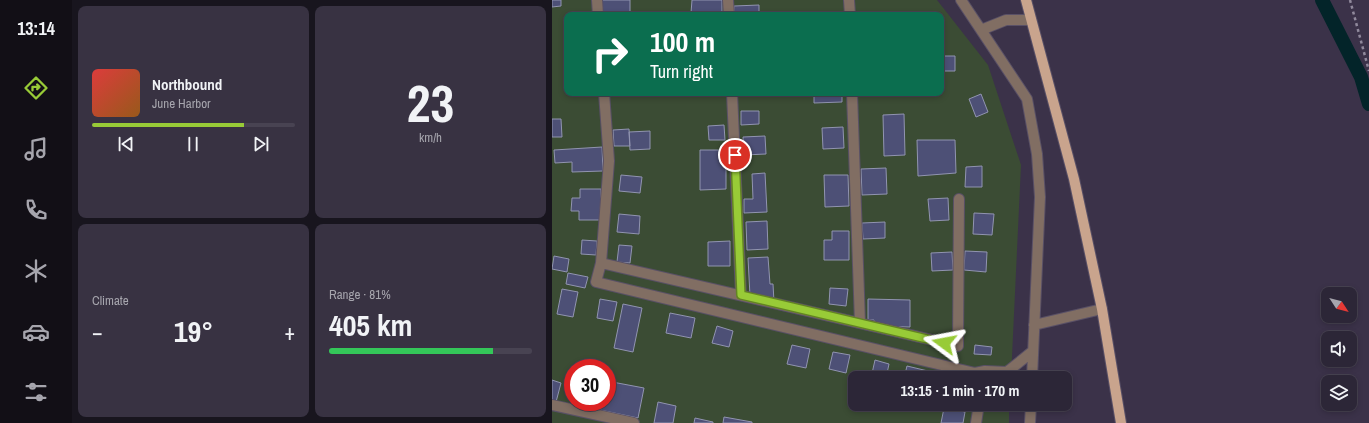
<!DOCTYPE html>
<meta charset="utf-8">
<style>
:root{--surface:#2c2637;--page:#383242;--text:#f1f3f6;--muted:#a6a5ad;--line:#484352;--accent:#98cb37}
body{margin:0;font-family:"Archivo Narrow",sans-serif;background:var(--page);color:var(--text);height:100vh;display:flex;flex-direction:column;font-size:15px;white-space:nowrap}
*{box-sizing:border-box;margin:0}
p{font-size:13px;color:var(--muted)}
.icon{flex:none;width:22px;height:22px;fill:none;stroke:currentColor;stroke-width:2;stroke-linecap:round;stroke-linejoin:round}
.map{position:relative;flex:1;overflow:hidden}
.details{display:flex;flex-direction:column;gap:6px;padding:6px;background:#18151e;width:480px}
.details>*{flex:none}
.top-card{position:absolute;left:12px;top:12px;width:380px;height:84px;border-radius:8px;box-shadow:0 2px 6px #0003,0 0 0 1px var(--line);background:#0b6e4f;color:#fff;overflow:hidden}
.needle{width:26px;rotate:126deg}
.buttons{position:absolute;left:769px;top:287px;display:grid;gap:8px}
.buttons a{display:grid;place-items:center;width:36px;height:36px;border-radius:8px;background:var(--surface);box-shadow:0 2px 6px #0003,0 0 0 1px var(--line);font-size:20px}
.speed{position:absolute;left:12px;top:359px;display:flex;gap:8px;font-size:20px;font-weight:700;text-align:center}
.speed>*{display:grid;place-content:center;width:52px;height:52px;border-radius:50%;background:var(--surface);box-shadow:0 2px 6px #0003,0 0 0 1px var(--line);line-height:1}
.speed .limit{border:6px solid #d22;background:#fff;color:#111}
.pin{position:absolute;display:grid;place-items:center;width:34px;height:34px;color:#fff;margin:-17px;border:2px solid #fff;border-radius:50%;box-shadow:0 1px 4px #0007}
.me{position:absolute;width:44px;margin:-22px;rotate:283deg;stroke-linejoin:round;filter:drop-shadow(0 0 3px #0008)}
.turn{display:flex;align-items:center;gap:14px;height:84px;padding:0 20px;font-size:18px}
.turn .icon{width:52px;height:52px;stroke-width:2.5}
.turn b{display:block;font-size:28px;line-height:34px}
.big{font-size:30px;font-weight:700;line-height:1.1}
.details .tile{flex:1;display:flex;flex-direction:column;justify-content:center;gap:6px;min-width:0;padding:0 14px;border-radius:8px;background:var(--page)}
.details .dial{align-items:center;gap:0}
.dial b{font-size:52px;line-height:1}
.song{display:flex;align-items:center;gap:12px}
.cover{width:48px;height:48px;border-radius:6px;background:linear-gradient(135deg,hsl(0 70% 55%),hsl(30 70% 35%))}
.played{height:4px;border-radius:2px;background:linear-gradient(90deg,var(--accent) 75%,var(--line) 75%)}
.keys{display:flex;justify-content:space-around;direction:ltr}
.heat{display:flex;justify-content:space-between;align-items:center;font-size:22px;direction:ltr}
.charge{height:6px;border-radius:3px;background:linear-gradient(90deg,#34c759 81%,var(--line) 0)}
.details .tiles{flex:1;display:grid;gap:6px;grid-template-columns:repeat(2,1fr)}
.trip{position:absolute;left:296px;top:371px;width:224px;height:40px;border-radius:8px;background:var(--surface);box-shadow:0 2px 6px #0003,0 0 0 1px var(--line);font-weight:700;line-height:40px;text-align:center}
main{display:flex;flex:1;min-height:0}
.dock{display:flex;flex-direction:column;width:72px;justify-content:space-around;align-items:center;background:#120f16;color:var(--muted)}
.dock .icon{width:28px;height:28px}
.dock .active{color:var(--accent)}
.dock b{font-size:18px;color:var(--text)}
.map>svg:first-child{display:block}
.green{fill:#3b4c34;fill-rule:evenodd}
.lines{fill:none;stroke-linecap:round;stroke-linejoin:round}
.canal{stroke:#032429;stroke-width:14}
.building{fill:#4d5076;stroke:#9194b0}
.minor-casing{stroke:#595066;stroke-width:12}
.major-casing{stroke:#595066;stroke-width:12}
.path{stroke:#90899c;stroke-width:2.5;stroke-dasharray:3 3;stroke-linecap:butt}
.minor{stroke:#816e63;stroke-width:10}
.major{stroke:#c9a48d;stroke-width:10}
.route-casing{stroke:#638424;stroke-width:10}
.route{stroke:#98cb37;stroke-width:7}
</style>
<main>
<nav class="dock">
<b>13:14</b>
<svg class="icon active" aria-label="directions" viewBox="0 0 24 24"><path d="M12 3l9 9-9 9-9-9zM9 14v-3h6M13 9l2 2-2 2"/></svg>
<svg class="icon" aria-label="music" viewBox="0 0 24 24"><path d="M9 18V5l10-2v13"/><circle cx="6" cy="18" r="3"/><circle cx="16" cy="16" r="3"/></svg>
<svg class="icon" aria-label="phone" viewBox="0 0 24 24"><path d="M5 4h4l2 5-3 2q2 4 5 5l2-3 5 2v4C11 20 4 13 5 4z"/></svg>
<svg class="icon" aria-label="climate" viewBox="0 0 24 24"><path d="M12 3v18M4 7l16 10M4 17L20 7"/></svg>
<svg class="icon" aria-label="car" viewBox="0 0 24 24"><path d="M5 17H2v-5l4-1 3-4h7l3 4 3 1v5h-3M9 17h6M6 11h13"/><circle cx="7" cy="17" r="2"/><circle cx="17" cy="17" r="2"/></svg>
<svg class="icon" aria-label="filters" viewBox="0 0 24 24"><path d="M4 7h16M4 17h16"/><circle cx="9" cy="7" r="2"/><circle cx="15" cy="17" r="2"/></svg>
</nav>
<section class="details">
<div class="tiles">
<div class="tile">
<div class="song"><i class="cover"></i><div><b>Northbound</b><p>June Harbor</p></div></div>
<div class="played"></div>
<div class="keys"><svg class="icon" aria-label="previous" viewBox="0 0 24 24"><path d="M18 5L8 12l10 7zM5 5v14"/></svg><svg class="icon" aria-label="pause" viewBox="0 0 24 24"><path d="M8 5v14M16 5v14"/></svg><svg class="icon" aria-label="next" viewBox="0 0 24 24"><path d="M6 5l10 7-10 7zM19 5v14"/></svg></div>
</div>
<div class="tile dial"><b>23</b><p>km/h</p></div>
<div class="tile"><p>Climate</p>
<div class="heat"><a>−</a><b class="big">19°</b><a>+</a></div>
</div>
<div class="tile"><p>Range · 81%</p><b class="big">405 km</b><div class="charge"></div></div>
</div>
</section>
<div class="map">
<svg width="817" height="423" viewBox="0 0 817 423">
<rect width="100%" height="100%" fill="#3b3249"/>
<path class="green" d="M 0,0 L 385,0 L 436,65 L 469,165 L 459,378 L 303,378 L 303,404 L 457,404 L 457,423 L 0,423 ZM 15,15 L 389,15 L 389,93 L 15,93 ZM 21,368 L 55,368 L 55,402 L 21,402 Z"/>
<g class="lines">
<path class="canal" d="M 770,0 L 809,77 L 817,104"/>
</g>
<path class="building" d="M 0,0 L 9,0 L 9,6 L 0,7 Z
M 48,0 L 78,0 L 78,15 L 49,15 Z
M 140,0 L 170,0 L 170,14 L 139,13 Z
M 207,5 L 207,15 L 182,15 L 182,6 Z
M 389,56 L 403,56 L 403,71 L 389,71 Z
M 262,93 L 290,93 L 290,102 L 262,103 Z
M 429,94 L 436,112 L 424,117 L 417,99 Z
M 189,111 L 207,111 L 207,124 L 189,125 Z
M 352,114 L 353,155 L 332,156 L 331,115 Z
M 0,119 L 9,119 L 10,137 L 0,137 Z
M 172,125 L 173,140 L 157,140 L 156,126 Z
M 291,127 L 292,148 L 271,149 L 270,128 Z
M 77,129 L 78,146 L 62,146 L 61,130 Z
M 98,131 L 98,149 L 78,150 L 77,132 Z
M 213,136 L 214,154 L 192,155 L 191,137 Z
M 365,140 L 403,140 L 404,173 L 366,176 Z
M 50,147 L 51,171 L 20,172 L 20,162 L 3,163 L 2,150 Z
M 148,150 L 174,150 L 174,189 L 148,190 Z
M 430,166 L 430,187 L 413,187 L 414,167 Z
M 334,168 L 335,194 L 310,195 L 309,169 Z
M 213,173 L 215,212 L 192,213 L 192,199 L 201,199 L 200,174 Z
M 69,175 L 90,177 L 88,193 L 67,191 Z
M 272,175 L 296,175 L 297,206 L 273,207 Z
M 28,189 L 49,189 L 48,220 L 27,220 L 27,211 L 19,211 L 20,198 L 28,198 Z
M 396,198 L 397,220 L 378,221 L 376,199 Z
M 422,213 L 442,214 L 440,235 L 421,234 Z
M 67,214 L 88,216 L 87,234 L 65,232 Z
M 215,221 L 216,249 L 195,250 L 194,222 Z
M 333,222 L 333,238 L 311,239 L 310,223 Z
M 280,231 L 297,231 L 297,260 L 272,260 L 272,240 L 280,240 Z
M 30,240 L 45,241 L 44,255 L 29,254 Z
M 178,241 L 178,266 L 156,266 L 156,242 Z
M 67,245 L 80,246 L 78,263 L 65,262 Z
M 413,251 L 435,252 L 434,272 L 412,270 Z
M 400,252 L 401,270 L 380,271 L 379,253 Z
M 2,256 L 17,259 L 15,272 L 0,269 Z
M 216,257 L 218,284 L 221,284 L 222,302 L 198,296 L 196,258 Z
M 16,273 L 36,277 L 33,288 L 14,284 Z
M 278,288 L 296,289 L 294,306 L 277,304 Z
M 10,289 L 26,292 L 21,317 L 5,314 Z
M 48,299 L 65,302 L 61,321 L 45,318 Z
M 316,299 L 358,300 L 358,327 L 322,326 L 322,320 L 316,320 Z
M 71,304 L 90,308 L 81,352 L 62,348 Z
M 118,313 L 143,318 L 139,338 L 114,333 Z
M 165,326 L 181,331 L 177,347 L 160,343 Z
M 240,345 L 258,349 L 254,368 L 235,364 Z
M 423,345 L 440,347 L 439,355 L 422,354 Z
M 281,352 L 298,355 L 294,373 L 277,369 Z
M 323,360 L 337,364 L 334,378 L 319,378 Z
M 355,366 L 376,371 L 375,378 L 352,378 Z
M 0,380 L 9,383 L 4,402 L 0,401 Z
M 55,381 L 92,388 L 86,418 L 48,410 L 50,402 L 55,402 Z
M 26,402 L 43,402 L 41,412 L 25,408 Z
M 106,402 L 124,406 L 121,423 L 102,423 Z
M 392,408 L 413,412 L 411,423 L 389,423 Z
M 172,417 L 200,422 L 200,423 L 171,423 Z
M 143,418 L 161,422 L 161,423 L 142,423 Z"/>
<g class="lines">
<g class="minor-casing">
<path id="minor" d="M 45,0 L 46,15
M 176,0 L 177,15
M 297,0 L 298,15
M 409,0 L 475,99 L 485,154 L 488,197 L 480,378
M 429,30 L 454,20 L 479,20
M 52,93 L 57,161 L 49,263 L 44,282 L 423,373 L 433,371
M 180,93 L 189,295
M 300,93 L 308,323
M 49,263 L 406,346 L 407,199
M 482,325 L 550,309
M 432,377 L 433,371 L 455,372 L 481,351
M 0,405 L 82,423
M 424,423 L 427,404
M 478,423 L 479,404"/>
</g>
<g class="major-casing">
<path id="major" d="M 474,0 L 522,179 L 550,309 L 569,423"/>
</g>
<path class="path" d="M 798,0 L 817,71"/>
<use href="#minor" class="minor"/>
<use href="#major" class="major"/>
</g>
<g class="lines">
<g class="route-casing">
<path id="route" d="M 183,155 L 189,295 L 392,343"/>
</g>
<use href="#route" class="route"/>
</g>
</svg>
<div class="buttons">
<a><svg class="needle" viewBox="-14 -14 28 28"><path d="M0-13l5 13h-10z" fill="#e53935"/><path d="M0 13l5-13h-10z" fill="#a6a5ad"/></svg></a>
<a><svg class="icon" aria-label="sound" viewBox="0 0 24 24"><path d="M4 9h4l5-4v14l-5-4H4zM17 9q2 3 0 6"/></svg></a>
<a><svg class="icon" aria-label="layers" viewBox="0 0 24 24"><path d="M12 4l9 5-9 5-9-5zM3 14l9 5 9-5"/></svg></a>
</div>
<div class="speed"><div class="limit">30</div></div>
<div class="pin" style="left:183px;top:155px;background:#d93025"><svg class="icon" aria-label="arrive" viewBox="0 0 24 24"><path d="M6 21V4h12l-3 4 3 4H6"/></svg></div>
<svg class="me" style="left:392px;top:343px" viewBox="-20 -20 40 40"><path d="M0-17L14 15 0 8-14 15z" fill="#98cb37" stroke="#fff" stroke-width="4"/></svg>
<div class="trip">13:15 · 1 min · 170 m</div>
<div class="top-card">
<div class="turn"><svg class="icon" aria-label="right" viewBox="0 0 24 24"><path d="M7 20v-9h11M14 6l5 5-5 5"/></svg><div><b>100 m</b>Turn right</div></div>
</div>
</div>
</main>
